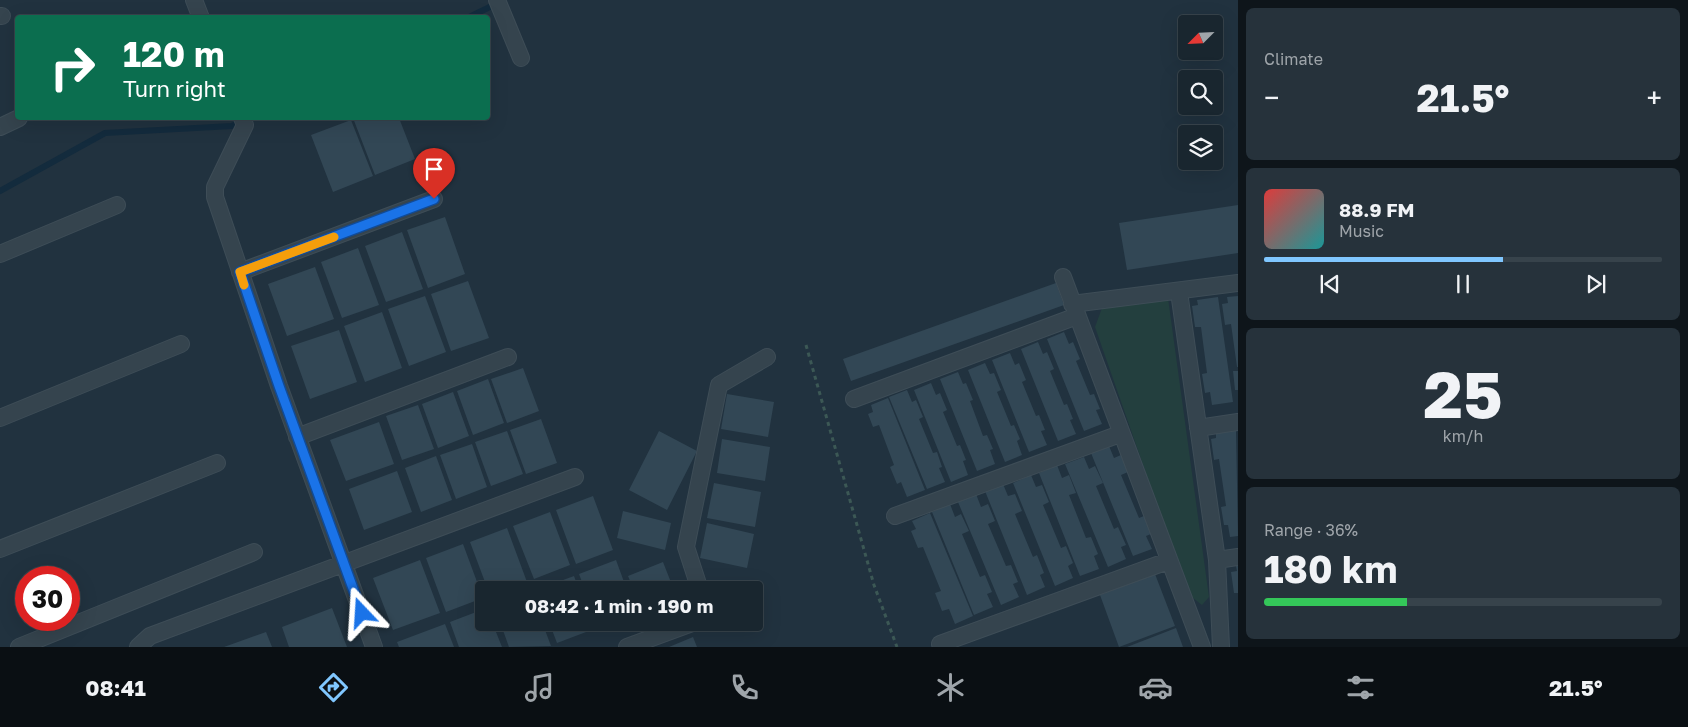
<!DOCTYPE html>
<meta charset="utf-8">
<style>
:root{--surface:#19262f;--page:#26323b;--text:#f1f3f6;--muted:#9fa5aa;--line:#37434b;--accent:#80c7ff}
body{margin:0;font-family:"Golos Text",sans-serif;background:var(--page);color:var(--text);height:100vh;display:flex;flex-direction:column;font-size:19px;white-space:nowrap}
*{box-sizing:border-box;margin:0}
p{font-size:16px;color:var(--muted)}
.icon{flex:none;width:28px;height:28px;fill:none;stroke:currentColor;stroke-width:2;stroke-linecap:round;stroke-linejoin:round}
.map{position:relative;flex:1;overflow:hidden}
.drawer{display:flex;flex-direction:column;gap:8px;padding:8px;background:#0e151a;width:450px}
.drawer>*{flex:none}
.hud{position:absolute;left:15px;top:15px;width:475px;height:105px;border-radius:5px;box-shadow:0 5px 20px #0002,0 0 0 1px var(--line);background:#0b6e4f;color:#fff;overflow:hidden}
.needle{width:32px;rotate:246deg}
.fabs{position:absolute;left:1178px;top:15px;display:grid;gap:10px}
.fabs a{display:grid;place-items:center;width:45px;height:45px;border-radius:5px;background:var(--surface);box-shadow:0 5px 20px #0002,0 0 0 1px var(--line);font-size:25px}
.speed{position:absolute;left:15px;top:566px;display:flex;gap:10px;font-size:25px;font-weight:700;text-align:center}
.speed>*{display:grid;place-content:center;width:65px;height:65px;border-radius:50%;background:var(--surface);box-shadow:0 5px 20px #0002,0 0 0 1px var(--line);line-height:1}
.speed .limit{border:8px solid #d22;background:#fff;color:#111}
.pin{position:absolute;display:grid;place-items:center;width:42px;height:42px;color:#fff;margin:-51px -21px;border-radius:50% 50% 50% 0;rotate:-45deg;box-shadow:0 0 5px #0007}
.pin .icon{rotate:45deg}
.me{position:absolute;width:55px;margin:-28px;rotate:340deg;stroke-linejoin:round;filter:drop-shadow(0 0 4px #0008)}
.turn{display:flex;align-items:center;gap:18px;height:105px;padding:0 25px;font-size:22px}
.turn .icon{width:65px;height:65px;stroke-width:2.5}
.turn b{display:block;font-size:35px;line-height:42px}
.big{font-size:38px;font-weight:700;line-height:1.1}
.drawer .widget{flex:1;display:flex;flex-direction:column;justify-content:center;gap:8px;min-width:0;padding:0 18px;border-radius:8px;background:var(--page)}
.drawer .dial{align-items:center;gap:0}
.dial b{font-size:65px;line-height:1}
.song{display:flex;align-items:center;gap:15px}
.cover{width:60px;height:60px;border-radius:8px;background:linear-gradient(135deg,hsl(0 70% 55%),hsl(180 70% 35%))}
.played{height:5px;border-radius:2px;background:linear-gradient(90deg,var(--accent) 60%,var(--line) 60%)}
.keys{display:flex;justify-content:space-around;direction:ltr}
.heat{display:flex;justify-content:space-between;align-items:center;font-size:28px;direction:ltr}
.charge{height:8px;border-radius:4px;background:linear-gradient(90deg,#34c759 36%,var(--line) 0)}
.trip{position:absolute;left:475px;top:581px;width:288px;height:50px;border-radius:5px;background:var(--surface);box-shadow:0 5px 20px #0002,0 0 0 1px var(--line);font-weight:700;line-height:50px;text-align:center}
.tabs{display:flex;height:80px;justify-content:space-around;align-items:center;background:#0a0f13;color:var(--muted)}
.tabs .icon{width:35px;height:35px}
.tabs .on{color:var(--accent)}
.tabs b{font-size:22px;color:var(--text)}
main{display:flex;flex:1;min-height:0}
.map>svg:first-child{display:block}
.green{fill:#233f3e}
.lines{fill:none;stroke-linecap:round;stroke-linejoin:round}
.stream{stroke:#132b3d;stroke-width:6}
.building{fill:#324755}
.minor-casing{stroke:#3e4d57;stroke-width:18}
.path{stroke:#3c5855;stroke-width:3;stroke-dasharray:4 4;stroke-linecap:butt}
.minor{stroke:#35444e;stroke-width:16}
.route-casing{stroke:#114b97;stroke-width:12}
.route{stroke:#1a73e8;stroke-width:9}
.slow{stroke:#f59e0b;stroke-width:9}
</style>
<main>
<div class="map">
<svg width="1238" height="647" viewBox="0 0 1238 647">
<rect width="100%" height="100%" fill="#21323f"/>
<path class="green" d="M 1168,298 L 1209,597 L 1202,605 L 1188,594 L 1095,327 L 1102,308 Z"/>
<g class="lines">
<path class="stream" d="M 467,18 L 498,3
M 0,191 L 105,133 L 232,126 L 242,121"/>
</g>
<path class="building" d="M 353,118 L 399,118 L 415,159 L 375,175 Z
M 351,120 L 373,176 L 333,192 L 311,135 Z
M 1238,205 L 1238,253 L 1127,270 L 1119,223 Z
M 445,217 L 465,274 L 428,288 L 407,230 Z
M 402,232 L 423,289 L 386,302 L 365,246 Z
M 358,248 L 379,305 L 342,318 L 321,262 Z
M 315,267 L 334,319 L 287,336 L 268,284 Z
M 468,281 L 489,338 L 451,351 L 431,294 Z
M 1056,283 L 1064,305 L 851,381 L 843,359 Z
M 425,296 L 446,352 L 409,366 L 388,309 Z
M 1238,296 L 1238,367 L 1237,367 L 1231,324 L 1225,325 L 1222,304 L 1228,303 L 1227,297 Z
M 1218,297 L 1233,402 L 1212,405 L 1210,392 L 1205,393 L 1202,374 L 1207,373 L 1201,327 L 1195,327 L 1192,306 L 1198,305 L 1197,300 Z
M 382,312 L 402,368 L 365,382 L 344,326 Z
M 339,330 L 357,382 L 310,399 L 291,346 Z
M 1064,332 L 1069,344 L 1073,342 L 1080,359 L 1076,361 L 1090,395 L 1094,394 L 1100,409 L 1096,410 L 1102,424 L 1084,431 L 1047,339 Z
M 1038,342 L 1043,354 L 1047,352 L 1054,369 L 1050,371 L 1064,405 L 1067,404 L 1073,419 L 1070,420 L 1076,434 L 1058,441 L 1021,349 Z
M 1010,353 L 1015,365 L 1019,363 L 1026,380 L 1022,382 L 1036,416 L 1039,415 L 1045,430 L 1041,431 L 1047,445 L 1029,452 L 992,360 Z
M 985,363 L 990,374 L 994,373 L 1001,390 L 997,392 L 1011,426 L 1014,425 L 1020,439 L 1017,441 L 1022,455 L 1005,462 L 968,370 Z
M 523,368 L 539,411 L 507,423 L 491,379 Z
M 1233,371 L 1238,371 L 1238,390 L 1235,390 Z
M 958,372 L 963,384 L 966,383 L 973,400 L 970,401 L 983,436 L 987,435 L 993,449 L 990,450 L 995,464 L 977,471 L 940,379 Z
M 488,379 L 504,423 L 473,435 L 457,391 Z
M 931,383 L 936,395 L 940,393 L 947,410 L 943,412 L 957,446 L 960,445 L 966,460 L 963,461 L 968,475 L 951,482 L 914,390 Z
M 907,390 L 912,402 L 916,400 L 923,417 L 919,419 L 933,453 L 937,452 L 942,467 L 939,468 L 945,482 L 927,489 L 889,397 Z
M 453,392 L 469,436 L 438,448 L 422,404 Z
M 727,394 L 774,402 L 768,437 L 721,429 Z
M 888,398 L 925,490 L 907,497 L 901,482 L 897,484 L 890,467 L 894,465 L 879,425 L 873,427 L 868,414 L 873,412 L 871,405 Z
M 418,405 L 434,449 L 402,460 L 386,416 Z
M 541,419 L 557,463 L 526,474 L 510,430 Z
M 379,422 L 394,464 L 346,481 L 330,440 Z
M 1236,430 L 1238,536 L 1230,537 L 1228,525 L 1224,525 L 1221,507 L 1226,506 L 1219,459 L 1214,460 L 1211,439 L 1216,438 L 1216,433 Z
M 507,431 L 523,474 L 491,486 L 475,442 Z
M 659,431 L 697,451 L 667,510 L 629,490 Z
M 722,439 L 770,447 L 765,481 L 717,473 Z
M 472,444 L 487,487 L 456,499 L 440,455 Z
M 1109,446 L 1114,458 L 1121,455 L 1128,472 L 1121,475 L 1139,518 L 1144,516 L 1151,534 L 1146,536 L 1152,549 L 1133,556 L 1091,453 Z
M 436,456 L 452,500 L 421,512 L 405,468 Z
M 1084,457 L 1089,469 L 1095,466 L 1103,483 L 1096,486 L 1114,529 L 1118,527 L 1126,545 L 1121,547 L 1126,559 L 1108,567 L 1065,464 Z
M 1057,465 L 1062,478 L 1069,475 L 1076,493 L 1069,495 L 1086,538 L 1091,537 L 1098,554 L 1094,556 L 1099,569 L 1080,576 L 1039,473 Z
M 397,471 L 412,512 L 364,530 L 349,489 Z
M 1031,475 L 1036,487 L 1042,485 L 1049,502 L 1043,505 L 1061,548 L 1066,546 L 1073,563 L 1068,566 L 1073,578 L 1055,586 L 1013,483 Z
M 714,483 L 761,492 L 755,527 L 707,518 Z
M 1003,484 L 1008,496 L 1015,494 L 1022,511 L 1015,514 L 1033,557 L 1037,555 L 1044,573 L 1040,575 L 1045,587 L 1027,595 L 985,491 Z
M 976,494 L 981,507 L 988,504 L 995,521 L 988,524 L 1006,566 L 1011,565 L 1018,582 L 1013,584 L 1019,597 L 1001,605 L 958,502 Z
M 593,496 L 613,550 L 576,564 L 556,510 Z
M 950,504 L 955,517 L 961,514 L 969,531 L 962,534 L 980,577 L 985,575 L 992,592 L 987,594 L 993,607 L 974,615 L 932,512 Z
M 623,511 L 671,523 L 665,550 L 617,538 Z
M 550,512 L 570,565 L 534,579 L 513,526 Z
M 930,513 L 973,616 L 955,624 L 949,609 L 942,611 L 935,593 L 941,591 L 923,547 L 918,548 L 911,531 L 916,529 L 912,521 Z
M 707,523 L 754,534 L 747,568 L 700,558 Z
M 507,528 L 527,582 L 505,590 L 488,590 L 470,542 Z
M 463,544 L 483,598 L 446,612 L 426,558 Z
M 420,560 L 440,613 L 393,630 L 373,578 Z
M 616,560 L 627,590 L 585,590 L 579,574 Z
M 663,562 L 674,590 L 634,590 L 628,576 Z
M 1238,565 L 1238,593 L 1234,593 L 1231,572 L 1237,571 L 1236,566 Z
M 1155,574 L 1175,626 L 1119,647 L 1100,595 Z
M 574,576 L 579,590 L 536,590 Z
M 332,608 L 347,647 L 289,647 L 282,627 Z
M 484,609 L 484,622 L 492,622 L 502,647 L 459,647 L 450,622 Z
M 500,622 L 542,622 L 551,646 L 509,647 Z
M 549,622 L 591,622 L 594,629 L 557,643 Z
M 597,622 L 613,622 L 613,623 L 599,628 Z
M 445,624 L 454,647 L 399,647 L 397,642 Z
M 1176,628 L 1183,647 L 1127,647 Z
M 266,632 L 272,647 L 224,647 Z
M 693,637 L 697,647 L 669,647 Z"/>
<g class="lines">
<g class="minor-casing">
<path id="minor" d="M 194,0 L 201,18
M 497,0 L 521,58
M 0,16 L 2,16
M 242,118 L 245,125 L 215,187 L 215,197 L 279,386 L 374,647
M 0,127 L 19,118
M 0,254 L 117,205
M 240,272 L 434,199
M 1063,277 L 1202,647
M 1179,292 L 1217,560 L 1221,647
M 1072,304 L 1238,283
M 854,399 L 1077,316
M 0,418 L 181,344
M 1198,428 L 1238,422
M 297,437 L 508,357
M 895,516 L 1120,434
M 0,549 L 217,463
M 1217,560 L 1238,557
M 700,590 L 686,547 L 719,385 L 767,357
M 940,644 L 1168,561
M 19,647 L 254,552
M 138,647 L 150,636 L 575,477
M 627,647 L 695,622"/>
</g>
<path class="path" d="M 806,345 L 874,585 L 897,647"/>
<use href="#minor" class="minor"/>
</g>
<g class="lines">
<g class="route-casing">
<path id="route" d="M 362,613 L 279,386 L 240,272 L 434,199"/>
</g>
<use href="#route" class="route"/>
<path class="slow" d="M 244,285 L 240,272 L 334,237"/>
</g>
</svg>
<div class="fabs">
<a><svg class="needle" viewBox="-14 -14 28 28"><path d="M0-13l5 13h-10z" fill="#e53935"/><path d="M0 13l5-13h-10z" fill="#9fa5aa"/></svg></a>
<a><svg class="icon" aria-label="search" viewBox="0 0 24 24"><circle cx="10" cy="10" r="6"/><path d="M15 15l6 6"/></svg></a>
<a><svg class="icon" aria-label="layers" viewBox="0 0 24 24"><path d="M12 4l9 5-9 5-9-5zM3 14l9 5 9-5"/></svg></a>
</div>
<div class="speed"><div class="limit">30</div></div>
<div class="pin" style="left:434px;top:199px;background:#d93025"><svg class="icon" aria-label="arrive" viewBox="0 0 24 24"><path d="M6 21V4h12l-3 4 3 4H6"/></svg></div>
<svg class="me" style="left:362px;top:613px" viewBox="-20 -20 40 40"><path d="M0-17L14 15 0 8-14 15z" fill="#1a73e8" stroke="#fff" stroke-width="4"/></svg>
<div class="trip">08:42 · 1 min · 190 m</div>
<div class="hud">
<div class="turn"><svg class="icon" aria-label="right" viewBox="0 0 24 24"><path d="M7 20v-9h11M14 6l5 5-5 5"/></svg><div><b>120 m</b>Turn right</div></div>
</div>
</div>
<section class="drawer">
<div class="widget"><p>Climate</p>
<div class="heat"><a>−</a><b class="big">21.5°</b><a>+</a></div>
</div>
<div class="widget">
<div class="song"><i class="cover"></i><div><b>88.9 FM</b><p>Music</p></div></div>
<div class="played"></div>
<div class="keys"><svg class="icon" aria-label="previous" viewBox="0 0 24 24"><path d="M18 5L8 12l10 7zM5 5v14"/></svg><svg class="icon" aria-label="pause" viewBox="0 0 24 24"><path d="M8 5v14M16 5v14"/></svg><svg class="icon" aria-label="next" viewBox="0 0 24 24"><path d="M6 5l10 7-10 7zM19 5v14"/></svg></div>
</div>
<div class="widget dial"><b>25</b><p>km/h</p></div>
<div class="widget"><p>Range · 36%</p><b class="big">180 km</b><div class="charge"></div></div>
</section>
</main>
<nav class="tabs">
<b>08:41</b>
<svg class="icon on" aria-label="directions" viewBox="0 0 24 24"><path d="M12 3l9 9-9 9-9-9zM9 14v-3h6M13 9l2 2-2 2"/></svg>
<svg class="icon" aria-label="music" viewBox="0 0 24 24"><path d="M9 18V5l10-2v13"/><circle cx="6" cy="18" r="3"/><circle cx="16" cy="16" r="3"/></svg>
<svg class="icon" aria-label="phone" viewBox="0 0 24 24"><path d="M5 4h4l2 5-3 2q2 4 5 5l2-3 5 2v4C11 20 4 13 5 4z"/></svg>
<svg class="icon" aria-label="climate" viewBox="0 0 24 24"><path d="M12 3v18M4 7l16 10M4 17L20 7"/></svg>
<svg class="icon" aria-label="car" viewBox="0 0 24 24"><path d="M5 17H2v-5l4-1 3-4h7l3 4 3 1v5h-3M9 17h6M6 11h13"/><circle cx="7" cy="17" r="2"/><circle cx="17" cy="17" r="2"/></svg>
<svg class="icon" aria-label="filters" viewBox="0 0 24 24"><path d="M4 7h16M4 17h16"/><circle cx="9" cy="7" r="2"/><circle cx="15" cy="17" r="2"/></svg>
<b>21.5°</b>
</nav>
